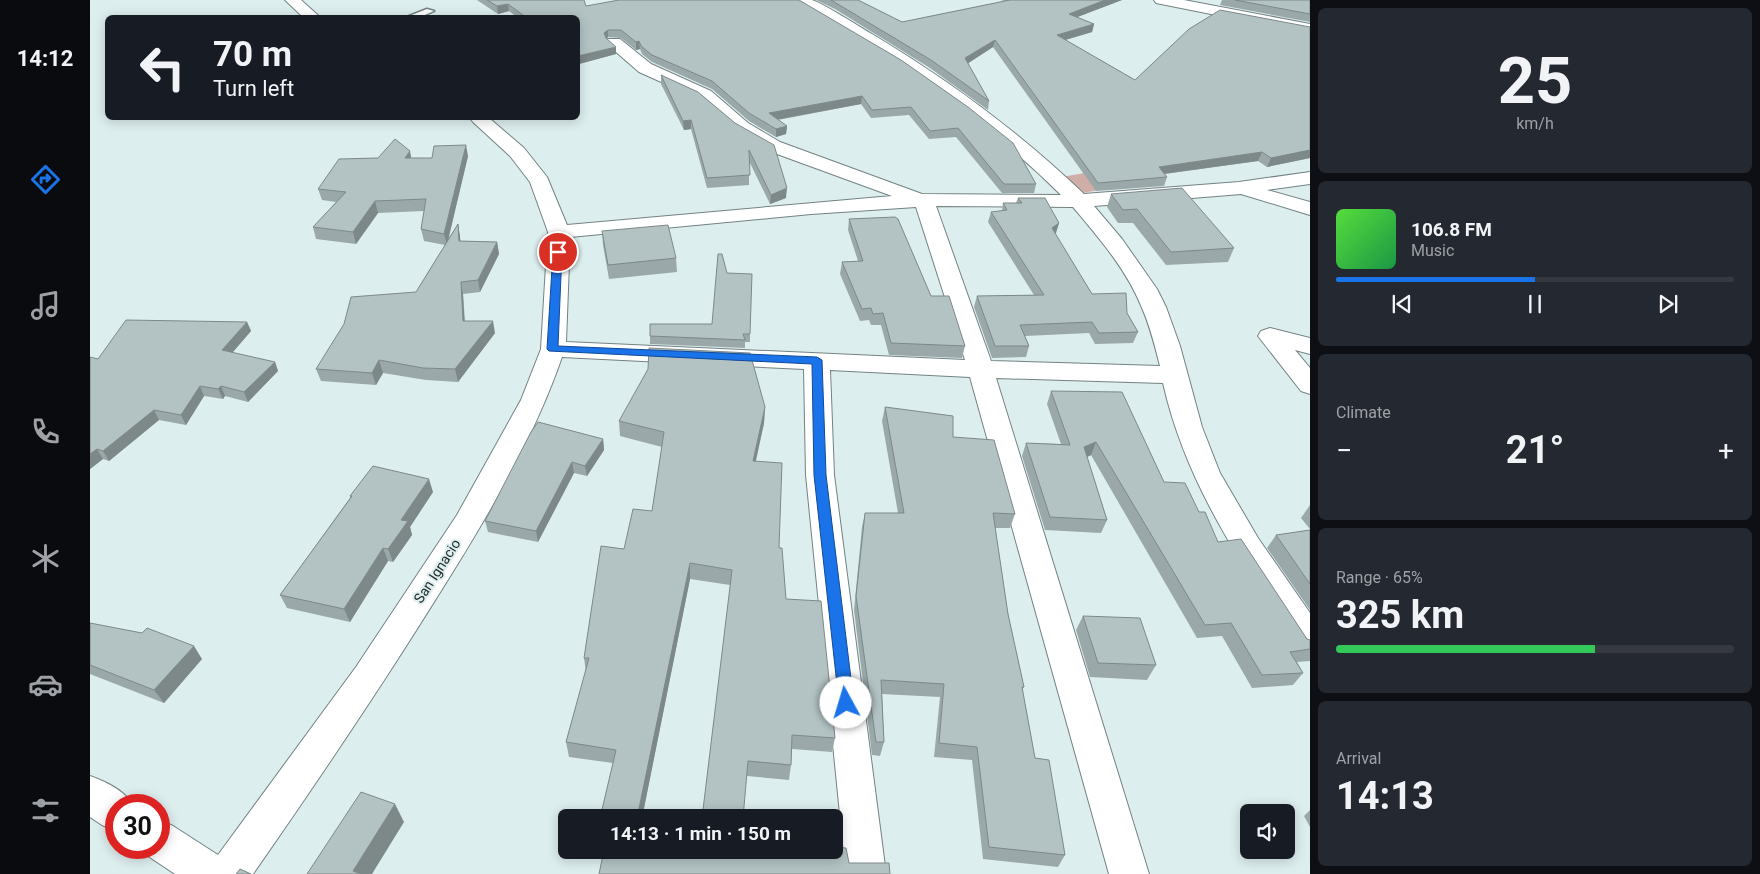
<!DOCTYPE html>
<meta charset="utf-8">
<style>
:root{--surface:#171b24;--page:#242831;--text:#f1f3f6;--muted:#9ea1a6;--line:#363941;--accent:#1a73e8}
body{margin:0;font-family:Roboto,sans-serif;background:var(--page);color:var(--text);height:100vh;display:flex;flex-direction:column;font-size:19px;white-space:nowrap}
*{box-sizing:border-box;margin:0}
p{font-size:16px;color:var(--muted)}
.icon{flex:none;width:28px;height:28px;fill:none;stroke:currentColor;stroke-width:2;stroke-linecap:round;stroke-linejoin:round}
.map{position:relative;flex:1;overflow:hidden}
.panel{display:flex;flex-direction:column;gap:8px;padding:8px;background:#0d0f14;width:450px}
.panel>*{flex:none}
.guide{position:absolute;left:15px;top:15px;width:475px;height:105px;border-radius:8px;box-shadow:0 2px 12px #0003;background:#171b24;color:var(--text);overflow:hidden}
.fabs{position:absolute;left:1150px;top:804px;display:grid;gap:10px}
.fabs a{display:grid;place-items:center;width:55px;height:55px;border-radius:8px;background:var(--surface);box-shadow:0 2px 12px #0003;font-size:25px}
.speed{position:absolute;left:15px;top:794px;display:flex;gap:10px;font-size:25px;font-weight:700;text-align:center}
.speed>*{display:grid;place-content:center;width:65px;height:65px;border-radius:50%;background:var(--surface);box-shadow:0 2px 12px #0003;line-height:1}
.speed .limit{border:8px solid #d22;background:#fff;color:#111}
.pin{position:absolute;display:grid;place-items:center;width:42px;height:42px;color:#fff;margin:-21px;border:2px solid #fff;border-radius:50%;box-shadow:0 1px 5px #0007}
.me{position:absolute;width:55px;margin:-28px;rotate:354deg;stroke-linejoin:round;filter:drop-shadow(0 0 4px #0008)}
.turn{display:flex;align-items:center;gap:18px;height:105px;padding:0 25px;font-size:22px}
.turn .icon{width:65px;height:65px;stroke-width:2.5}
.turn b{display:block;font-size:35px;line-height:42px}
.big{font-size:38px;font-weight:700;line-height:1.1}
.panel .widget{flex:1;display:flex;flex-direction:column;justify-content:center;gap:8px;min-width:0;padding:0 18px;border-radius:8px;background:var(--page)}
.panel .dial{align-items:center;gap:0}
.dial b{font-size:65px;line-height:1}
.song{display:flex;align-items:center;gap:15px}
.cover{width:60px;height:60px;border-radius:8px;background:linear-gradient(135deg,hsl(110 70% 55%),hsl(140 70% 35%))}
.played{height:5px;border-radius:2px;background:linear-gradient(90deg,var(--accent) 50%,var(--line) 50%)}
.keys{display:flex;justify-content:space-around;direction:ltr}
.heat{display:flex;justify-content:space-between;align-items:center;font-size:28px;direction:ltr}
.charge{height:8px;border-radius:4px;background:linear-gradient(90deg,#34c759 65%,var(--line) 0)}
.trip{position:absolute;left:468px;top:809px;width:285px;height:50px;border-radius:8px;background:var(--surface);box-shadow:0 2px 12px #0003;font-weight:700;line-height:50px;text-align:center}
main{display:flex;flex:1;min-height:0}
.dock{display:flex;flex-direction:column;width:90px;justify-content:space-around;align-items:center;background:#090b0e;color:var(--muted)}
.dock .icon{width:35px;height:35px}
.dock .active{color:var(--accent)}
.dock b{font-size:22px;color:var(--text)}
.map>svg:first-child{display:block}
.green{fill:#d1ada8}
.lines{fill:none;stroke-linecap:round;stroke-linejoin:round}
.service-casing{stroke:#738283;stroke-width:3}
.minor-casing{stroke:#738283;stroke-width:2}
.service{fill:#fff;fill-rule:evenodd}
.minor{fill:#fff;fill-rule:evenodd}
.wall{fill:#9aa8a9}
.shaded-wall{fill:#7d8889}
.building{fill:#b3c3c4;stroke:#7d8889}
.route{fill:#1a73e8;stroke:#114b97}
.labels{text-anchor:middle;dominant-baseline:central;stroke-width:4;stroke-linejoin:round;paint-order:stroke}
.street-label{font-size:14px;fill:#262c2c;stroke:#ddeeef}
</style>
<main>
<nav class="dock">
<b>14:12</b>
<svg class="icon active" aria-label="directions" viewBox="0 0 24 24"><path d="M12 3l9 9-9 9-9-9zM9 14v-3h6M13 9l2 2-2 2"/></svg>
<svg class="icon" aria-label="music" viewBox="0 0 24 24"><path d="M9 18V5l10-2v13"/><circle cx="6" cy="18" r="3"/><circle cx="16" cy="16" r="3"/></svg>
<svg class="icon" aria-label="phone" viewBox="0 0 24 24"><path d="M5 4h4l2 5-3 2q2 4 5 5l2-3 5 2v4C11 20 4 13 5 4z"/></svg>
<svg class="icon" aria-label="climate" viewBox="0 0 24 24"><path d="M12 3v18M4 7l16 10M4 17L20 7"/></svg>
<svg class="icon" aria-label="car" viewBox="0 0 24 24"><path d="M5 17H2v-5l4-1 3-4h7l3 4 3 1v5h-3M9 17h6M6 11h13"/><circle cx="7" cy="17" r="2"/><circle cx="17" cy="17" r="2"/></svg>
<svg class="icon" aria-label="filters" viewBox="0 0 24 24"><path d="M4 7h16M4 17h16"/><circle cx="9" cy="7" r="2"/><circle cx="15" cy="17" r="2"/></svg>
</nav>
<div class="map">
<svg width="1220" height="874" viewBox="0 0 1220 874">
<rect width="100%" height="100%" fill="#ddeeef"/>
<path class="green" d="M 1054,163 L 1073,179 L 992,193 L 971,177 Z"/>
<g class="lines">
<g class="service-casing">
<path id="service" d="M 337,9 L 344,11 L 328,18 L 314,18 Z"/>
</g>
<g class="minor-casing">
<path id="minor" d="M 195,0 L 211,0 L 231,18 L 214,18 Z
M 703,0 C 708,0 716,0 722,0 C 738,6 766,25 782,34 C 859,80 929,132 994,194 L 1149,182 L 1220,172 L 1220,184 L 1177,190 L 1220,202 L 1220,215 L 1151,194 L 1004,206 L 1032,239 L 1067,289 L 1076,307 L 1090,346 L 1112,427 L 1130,473 L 1168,538 L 1220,613 L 1220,654 L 1208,650 C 1152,564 1096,485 1073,383 L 906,378 L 1059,874 L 1019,874 L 880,377 L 740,370 L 744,475 L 796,874 L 756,874 L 716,475 L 714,369 L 472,357 C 443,441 396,519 349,594 C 290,689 227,782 163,874 L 85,874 L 55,854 L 52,848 L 69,848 L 69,820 L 83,826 L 128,855 L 266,667 L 367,515 L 431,400 L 451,349 L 458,232 L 440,182 L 420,156 L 383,122 L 380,118 L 399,118 L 434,148 L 457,177 L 477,225 L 802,196 L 676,150 L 646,131 L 609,99 L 549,72 L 518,45 L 516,42 L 518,39 L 530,39 L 561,64 L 621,91 L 658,123 L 690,142 L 832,194 L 971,195 C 892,116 801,57 705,3 ZM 846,206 L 983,207 C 1009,238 1037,270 1052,308 C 1060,326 1065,346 1070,366 L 901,361 ZM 826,207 L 875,360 L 476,342 L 480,237 L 721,214 Z
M 1064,0 L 1094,0 L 1220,24 L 1220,34 L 1071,4 L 1066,3 Z
M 1180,328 L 1220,338 L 1220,354 L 1205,350 L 1220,368 L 1220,394 L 1211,391 L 1168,336 L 1171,331 Z
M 0,776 C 14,781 36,791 42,805 L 26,805 L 26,831 L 12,825 L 0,817 Z"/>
</g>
<use href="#service" class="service"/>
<use href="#minor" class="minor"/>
</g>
<path class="wall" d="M 387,0 L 494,0 L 496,6 L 709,0 L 946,184 L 944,193 L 912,193 L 866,137 L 839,139 L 819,115 L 781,118 L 771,104 L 688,120 L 697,126 L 696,134 L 686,137 L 659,121 L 622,89 L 562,62 L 552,54 L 550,49 L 546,50 L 531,38 L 518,37 L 516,39 L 526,54 L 489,64 L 488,63 L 488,18 L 428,18 L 419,11 L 408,14 Z
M 726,0 L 768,0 L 812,22 L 914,1 L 911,0 L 1032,0 L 987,17 L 1004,24 L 1002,32 L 975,40 L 1045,80 L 1220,27 L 1220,158 L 1177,167 L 1168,161 L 1075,174 L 1077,177 L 1074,186 L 1006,191 L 903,47 L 878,63 L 899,101 L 898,110 L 840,68 L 745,9 Z
M 1132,0 L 1220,0 L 1220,22 L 1130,5 Z
M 571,75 L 645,123 L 696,198 L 680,204 L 659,161 L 659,185 L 617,188 L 601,129 L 594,130 L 571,84 Z
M 378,156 L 358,239 L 368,224 L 370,241 L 407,242 L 409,254 L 390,292 L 373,294 L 375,321 L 405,333 L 368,382 L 336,380 L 293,373 L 286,385 L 231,381 L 226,369 L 326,292 L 355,245 L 334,241 L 331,229 L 334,211 L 288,213 L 266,244 L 226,239 L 223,227 L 246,202 L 232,200 L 228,189 L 322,158 L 342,158 Z
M 1021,194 L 1144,248 L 1138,262 L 1076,265 L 1043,223 L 1028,223 L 1017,207 Z
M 928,198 L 969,223 L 965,234 L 1002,294 L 1037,313 L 1048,332 L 1043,343 L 1005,344 L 999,333 L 935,336 L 939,346 L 936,357 L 902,358 L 884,307 L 887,296 L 944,295 L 898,222 L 901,212 L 912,211 L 913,203 L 926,203 Z
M 759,219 L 841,296 L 875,346 L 872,358 L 799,355 L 791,325 L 781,325 L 779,320 L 770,321 L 750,274 L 752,262 L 768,261 L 758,230 Z
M 512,231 L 586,258 L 587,272 L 519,279 L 513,245 Z
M 637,273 L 660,334 L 660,342 L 655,342 L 655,348 L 560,344 L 560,336 L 622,324 Z
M 157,322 L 161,331 L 142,353 L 185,362 L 188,371 L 158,402 L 135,396 L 133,399 L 114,396 L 96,425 L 69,420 L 19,461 L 13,459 L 0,469 L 0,357 L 8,359 Z
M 961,391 L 1109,512 L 1128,542 L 1217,639 L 1220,640 L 1220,661 L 1207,662 L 1213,673 L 1203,685 L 1162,688 L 1132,636 L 1107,638 L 1001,455 L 997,457 L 1017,520 L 1011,533 L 955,530 L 932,456 L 936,443 L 971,444 L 957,404 Z
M 675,407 L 674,423 L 666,461 L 689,548 L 696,599 L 745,738 L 742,752 L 702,749 L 701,765 L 699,780 L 657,776 L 640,585 L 600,579 L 552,818 L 511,818 L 511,814 L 523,763 L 479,757 L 476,742 L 496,672 L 494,658 L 534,549 L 562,511 L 572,447 L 530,436 L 529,421 Z
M 795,407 L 863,437 L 925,514 L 920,528 L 905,528 L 918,614 L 934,687 L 932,690 L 945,758 L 975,855 L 968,867 L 893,859 L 882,760 L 844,757 L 850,697 L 792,694 L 794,742 L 790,756 L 782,755 L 764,610 L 772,527 L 775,513 L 808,513 L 792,421 Z
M 513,439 L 514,450 L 497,476 L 484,473 L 448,542 L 398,532 L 395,521 Z
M 343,492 L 320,527 L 322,535 L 303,562 L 298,561 L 260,622 L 197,608 L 190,595 L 260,498 L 260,496 Z
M 1220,505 L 1220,529 L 1211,518 Z
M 1220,530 L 1220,610 L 1177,548 L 1186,535 Z
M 993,616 L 1066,665 L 1057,680 L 1000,677 L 986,630 Z
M 0,623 L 112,659 L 74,703 L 0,674 Z
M 1220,810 L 1220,827 L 1214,816 Z"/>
<path class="shaded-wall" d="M 1015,0 L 1032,0 L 977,21 L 979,14 Z
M 418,4 L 419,11 L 408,14 L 407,6 Z
M 1004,24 L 1002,32 L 965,43 L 967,35 Z
M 518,30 L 518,37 L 514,41 L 514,33 Z
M 905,40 L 903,47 L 874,66 L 875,58 Z
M 549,41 L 550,49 L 546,50 L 546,42 Z
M 526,47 L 526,54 L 489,64 L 488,56 Z
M 772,96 L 771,104 L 679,121 L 679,113 Z
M 601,120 L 601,129 L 594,130 L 593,121 Z
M 697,126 L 696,134 L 686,137 L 686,129 Z
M 376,145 L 378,156 L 357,245 L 354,234 Z
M 1220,149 L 1220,158 L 1177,167 L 1181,158 Z
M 320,151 L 322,162 L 315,158 Z
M 1172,152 L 1168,161 L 1065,175 L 1069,167 Z
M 697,188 L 696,198 L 680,204 L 681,195 Z
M 285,201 L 288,213 L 266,244 L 263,232 Z
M 969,223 L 966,233 L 958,238 L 962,228 Z
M 368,224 L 370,236 L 371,252 L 369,241 Z
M 407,242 L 409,254 L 390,292 L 388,280 Z
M 371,282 L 373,294 L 375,333 L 373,321 Z
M 403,321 L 405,333 L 368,382 L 365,369 Z
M 157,322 L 161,331 L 136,360 L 132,350 Z
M 289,360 L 293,373 L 286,385 L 282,373 Z
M 185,362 L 188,371 L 158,402 L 154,392 Z
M 110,386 L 114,396 L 96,425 L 91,415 Z
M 131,386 L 135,396 L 133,399 L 128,389 Z
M 675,407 L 674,423 L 662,477 L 663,461 Z
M 64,410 L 69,420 L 19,461 L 13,451 Z
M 513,439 L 514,450 L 497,476 L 495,466 Z
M 1006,442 L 1001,455 L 989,461 L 994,447 Z
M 7,449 L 13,459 L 0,469 L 0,454 Z
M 482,462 L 484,473 L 448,542 L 446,531 Z
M 339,479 L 343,492 L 320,527 L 322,535 L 303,562 L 298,549 L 311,520 Z
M 293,548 L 298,561 L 260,622 L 254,609 Z
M 600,563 L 600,579 L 552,818 L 547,818 Z
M 104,646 L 112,659 L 74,703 L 64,690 Z
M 305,804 L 314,822 L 282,874 L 265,874 L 263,871 Z"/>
<path class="building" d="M 397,0 L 494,0 L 496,6 L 529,0 L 709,0 L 811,60 L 878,107 L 923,143 L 946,184 L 914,184 L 868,128 L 840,131 L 821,107 L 782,110 L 772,96 L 679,113 L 697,126 L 686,129 L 659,113 L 622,81 L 562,55 L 551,46 L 549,41 L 546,42 L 531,30 L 518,30 L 514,33 L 516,38 L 526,47 L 488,56 L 488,18 L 437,18 L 418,4 L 407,6 Z
M 741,0 L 768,0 L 812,22 L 920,0 L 1015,0 L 979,14 L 1004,24 L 967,35 L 1045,80 L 1099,29 L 1130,10 L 1220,27 L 1220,150 L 1181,158 L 1172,152 L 1069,167 L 1077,177 L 1008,183 L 905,40 L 875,58 L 899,101 L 841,60 Z
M 1145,0 L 1220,0 L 1220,14 Z
M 571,75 L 608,92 L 645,123 L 684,145 L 697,188 L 681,195 L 659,150 L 660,175 L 617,178 L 601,120 L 593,121 Z
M 305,139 L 320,151 L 315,158 L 342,158 L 344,146 L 376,145 L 354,234 L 331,229 L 336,199 L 285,201 L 263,232 L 223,227 L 256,192 L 228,189 L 249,159 L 288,158 Z
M 1092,188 L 1144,248 L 1081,252 L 1047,209 L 1033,210 L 1021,194 Z
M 928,198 L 955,198 L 969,223 L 962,228 L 1002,294 L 1036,293 L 1037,313 L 1048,332 L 1009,333 L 1002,322 L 930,325 L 939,346 L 905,346 L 887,296 L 954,295 L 901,212 L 917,210 L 913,203 L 932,203 Z
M 805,217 L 808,219 L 841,296 L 859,296 L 875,346 L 801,343 L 793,313 L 783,314 L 781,308 L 772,309 L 752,262 L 773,261 L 759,219 Z
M 368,224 L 369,241 L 407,242 L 388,280 L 371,282 L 373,321 L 403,321 L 365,369 L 333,368 L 289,360 L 282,373 L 226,369 L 254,324 L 261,297 L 326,292 Z
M 578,225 L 586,258 L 518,265 L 512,231 Z
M 628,254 L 632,254 L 637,273 L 662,274 L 660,334 L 653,334 L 655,340 L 560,336 L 560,324 L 622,324 Z
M 36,320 L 157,322 L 132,350 L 185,362 L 154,392 L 131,386 L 128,389 L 110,386 L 91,415 L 64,410 L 13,451 L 7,449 L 0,454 L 0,357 L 8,359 Z
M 559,348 L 660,353 L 675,407 L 663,461 L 692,463 L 689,548 L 692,548 L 696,599 L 731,601 L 745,738 L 702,735 L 701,765 L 658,761 L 653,818 L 612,818 L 642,570 L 600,563 L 547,818 L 529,818 L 511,814 L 526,750 L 476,742 L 499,658 L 494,658 L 511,546 L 534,549 L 543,509 L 562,511 L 574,432 L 529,421 L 558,369 Z
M 961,391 L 1032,392 L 1074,482 L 1095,483 L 1109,512 L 1115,512 L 1128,542 L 1151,539 L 1217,639 L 1220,640 L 1220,649 L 1200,652 L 1213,673 L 1172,675 L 1141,623 L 1115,625 L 1006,442 L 994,447 L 1017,520 L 960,517 L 936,443 L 980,445 Z
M 795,407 L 863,416 L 863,437 L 904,440 L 925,514 L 903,513 L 918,614 L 934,687 L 932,687 L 945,758 L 959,760 L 975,855 L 899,847 L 887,747 L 849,743 L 854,684 L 791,680 L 794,742 L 786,742 L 766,596 L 775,513 L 814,513 Z
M 448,422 L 513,439 L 495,466 L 482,462 L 446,531 L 395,521 L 441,432 Z
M 283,466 L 339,479 L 311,520 L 318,521 L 298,549 L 293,548 L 254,609 L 190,595 L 262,496 L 260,496 Z
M 1220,530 L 1220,584 L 1186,535 Z
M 993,616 L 1050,618 L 1066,665 L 1008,663 Z
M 0,623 L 52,633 L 57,628 L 104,646 L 64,690 L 0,665 Z
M 271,792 L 305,804 L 263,871 L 271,874 L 217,874 Z
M 744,847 L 756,848 L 759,863 L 799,863 L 800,874 L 509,874 L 514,850 L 744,850 Z
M 150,869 L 161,874 L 146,874 Z"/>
<path class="route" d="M 468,249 L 472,252 L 468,346 L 727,357 L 732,360 L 736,475 L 764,703 L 762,708 L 756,710 L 751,708 L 749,703 L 724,475 L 722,364 L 459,351 L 457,349 L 463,252 Z"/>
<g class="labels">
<g class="street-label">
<text transform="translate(347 571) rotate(-57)">San Ignacio</text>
</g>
</g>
</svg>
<div class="fabs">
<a><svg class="icon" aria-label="sound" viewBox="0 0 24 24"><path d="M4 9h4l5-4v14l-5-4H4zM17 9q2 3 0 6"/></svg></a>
</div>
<div class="speed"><div class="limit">30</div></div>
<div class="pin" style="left:468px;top:252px;background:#d93025"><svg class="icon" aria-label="arrive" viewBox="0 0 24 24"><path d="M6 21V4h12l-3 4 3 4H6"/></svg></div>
<svg class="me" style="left:756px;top:703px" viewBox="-20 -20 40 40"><circle r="19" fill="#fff"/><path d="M0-13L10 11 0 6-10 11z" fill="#1a73e8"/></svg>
<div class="trip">14:13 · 1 min · 150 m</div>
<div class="guide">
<div class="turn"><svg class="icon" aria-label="left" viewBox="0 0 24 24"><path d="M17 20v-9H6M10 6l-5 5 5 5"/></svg><div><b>70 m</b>Turn left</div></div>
</div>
</div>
<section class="panel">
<div class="widget dial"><b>25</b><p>km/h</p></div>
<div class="widget">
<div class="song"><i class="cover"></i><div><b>106.8 FM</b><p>Music</p></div></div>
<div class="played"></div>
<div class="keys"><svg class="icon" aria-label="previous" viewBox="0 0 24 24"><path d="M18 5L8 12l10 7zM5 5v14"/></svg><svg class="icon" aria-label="pause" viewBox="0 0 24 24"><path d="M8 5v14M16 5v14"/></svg><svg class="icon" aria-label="next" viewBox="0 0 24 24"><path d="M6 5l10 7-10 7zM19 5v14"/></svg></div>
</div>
<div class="widget"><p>Climate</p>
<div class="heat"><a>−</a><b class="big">21°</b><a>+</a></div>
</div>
<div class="widget"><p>Range · 65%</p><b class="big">325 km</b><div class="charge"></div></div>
<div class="widget"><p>Arrival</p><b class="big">14:13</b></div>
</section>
</main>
